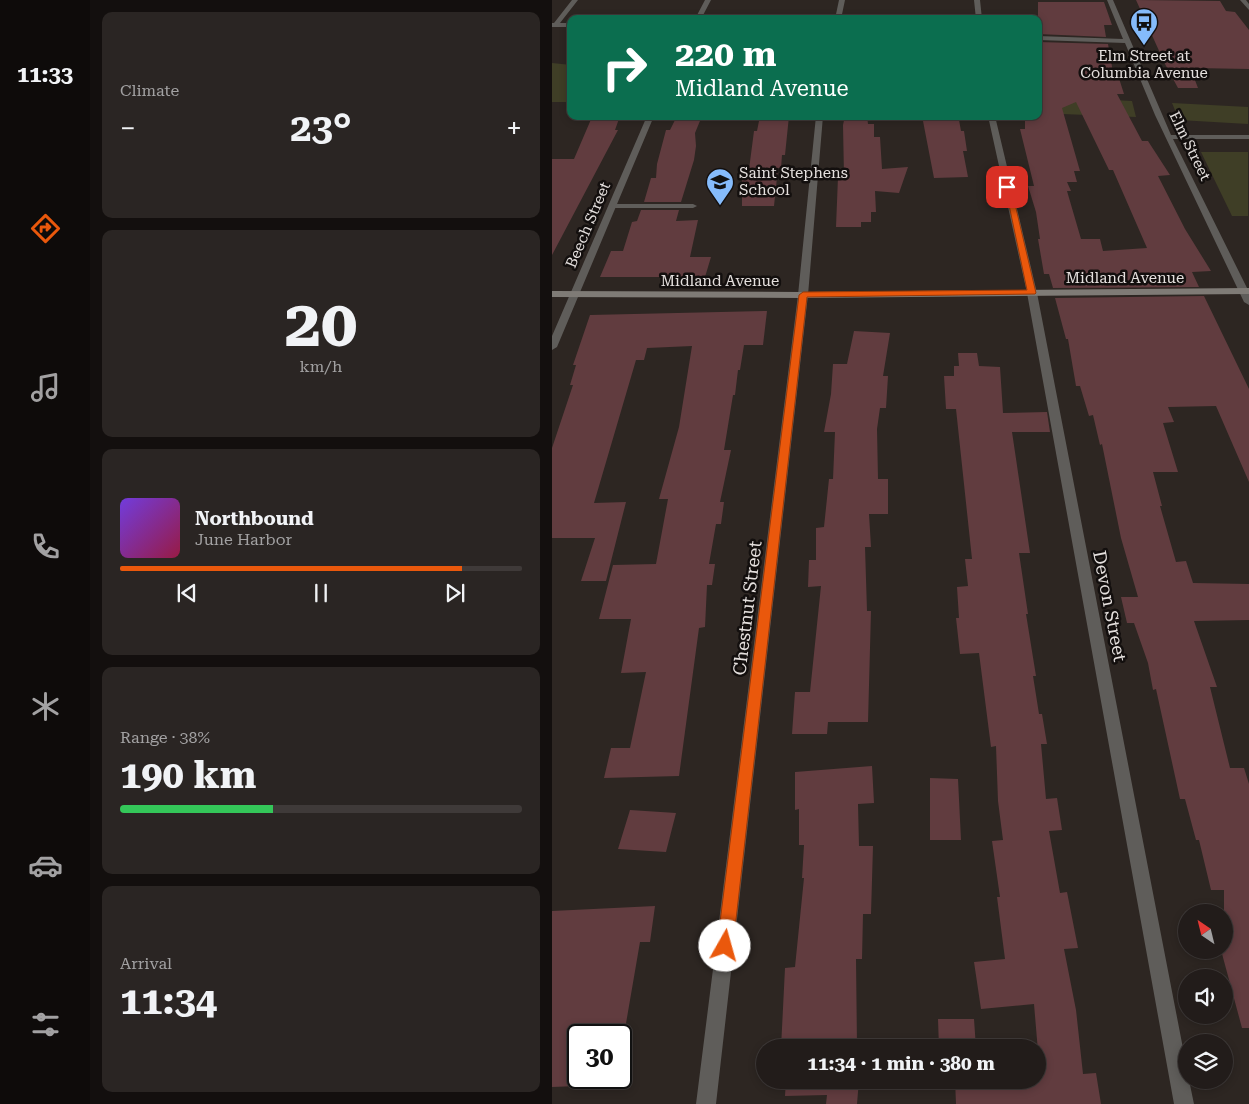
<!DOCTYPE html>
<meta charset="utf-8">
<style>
:root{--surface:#221c1a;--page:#2a2523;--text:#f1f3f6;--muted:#a2a1a2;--line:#3f3a39;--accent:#ea580c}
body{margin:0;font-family:"Roboto Serif",serif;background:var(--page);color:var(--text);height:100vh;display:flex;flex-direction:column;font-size:19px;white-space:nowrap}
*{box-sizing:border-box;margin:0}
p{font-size:16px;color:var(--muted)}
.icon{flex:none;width:28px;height:28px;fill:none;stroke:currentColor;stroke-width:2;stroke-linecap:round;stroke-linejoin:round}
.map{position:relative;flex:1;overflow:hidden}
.drawer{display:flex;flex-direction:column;gap:12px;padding:12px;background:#130f0e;width:462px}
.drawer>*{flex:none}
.hud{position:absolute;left:15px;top:15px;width:475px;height:105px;border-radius:10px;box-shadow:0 2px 8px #0003,0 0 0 1px var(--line);background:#0b6e4f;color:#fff;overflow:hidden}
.needle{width:32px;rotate:325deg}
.tools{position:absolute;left:626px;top:904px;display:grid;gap:10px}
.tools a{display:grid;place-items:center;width:55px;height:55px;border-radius:50%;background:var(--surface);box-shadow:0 2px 8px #0003,0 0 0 1px var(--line);font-size:25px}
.speed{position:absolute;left:15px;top:1024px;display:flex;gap:10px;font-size:25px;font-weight:700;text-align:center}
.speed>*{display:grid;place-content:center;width:65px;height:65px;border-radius:50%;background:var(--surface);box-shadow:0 2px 8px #0003,0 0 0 1px var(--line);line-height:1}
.speed .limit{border:2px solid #111;border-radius:8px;background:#fff;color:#111}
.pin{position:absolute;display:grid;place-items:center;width:42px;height:42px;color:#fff;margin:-21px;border-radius:10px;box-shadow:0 2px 8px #0006}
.me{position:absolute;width:55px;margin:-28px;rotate:7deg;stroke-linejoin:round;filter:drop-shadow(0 0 4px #0008)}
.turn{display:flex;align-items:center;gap:18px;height:105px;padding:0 25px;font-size:22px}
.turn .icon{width:65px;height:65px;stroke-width:2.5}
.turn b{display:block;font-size:35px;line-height:42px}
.big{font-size:38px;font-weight:700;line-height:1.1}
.drawer .tile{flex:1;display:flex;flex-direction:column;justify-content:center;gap:8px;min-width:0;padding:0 18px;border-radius:10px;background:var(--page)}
.drawer .dial{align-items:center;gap:0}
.dial b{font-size:65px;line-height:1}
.song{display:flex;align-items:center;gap:15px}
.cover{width:60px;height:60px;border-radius:8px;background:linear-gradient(135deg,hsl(260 70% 55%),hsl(340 70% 35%))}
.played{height:5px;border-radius:2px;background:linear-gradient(90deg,var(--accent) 85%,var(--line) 85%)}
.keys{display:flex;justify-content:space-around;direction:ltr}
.heat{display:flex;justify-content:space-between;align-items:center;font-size:28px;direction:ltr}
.charge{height:8px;border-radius:4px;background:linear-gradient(90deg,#34c759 38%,var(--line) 0)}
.trip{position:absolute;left:204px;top:1039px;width:290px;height:50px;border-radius:25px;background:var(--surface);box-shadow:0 2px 8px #0003,0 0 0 1px var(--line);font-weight:700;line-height:50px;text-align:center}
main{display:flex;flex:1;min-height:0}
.menu{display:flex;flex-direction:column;width:90px;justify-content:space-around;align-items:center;background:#0e0b0a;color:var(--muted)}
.menu .icon{width:35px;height:35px}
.menu .on{color:var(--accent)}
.menu b{font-size:22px;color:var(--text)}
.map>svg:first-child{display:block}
.green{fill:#3f3e26}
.building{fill:#613c3f;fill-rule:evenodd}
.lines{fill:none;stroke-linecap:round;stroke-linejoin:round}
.lane{fill:#5f5d5a;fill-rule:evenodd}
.street{fill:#5f5d5a;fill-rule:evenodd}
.secondary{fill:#7f7b76;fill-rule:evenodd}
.route{fill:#ea580c;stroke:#983908}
.labels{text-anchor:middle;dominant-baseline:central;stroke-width:5;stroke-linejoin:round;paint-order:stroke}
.far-poi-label{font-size:15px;fill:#e5e0de;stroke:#130f0e}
.far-street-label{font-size:15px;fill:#e5e0de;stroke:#130f0e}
.street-label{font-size:18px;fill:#e5e0de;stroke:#130f0e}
</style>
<main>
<nav class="menu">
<b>11:33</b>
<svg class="icon on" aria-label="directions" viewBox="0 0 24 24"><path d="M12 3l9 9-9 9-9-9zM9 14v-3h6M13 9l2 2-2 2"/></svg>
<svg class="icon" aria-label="music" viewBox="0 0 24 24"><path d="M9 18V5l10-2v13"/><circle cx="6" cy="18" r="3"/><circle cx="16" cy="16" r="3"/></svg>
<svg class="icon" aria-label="phone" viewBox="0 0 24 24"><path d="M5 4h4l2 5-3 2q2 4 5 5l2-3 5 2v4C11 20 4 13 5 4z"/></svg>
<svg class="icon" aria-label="climate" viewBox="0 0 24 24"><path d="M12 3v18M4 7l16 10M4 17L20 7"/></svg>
<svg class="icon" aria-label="car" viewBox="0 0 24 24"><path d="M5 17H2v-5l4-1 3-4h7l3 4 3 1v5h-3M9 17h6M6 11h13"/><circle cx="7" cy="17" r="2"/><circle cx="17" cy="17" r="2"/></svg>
<svg class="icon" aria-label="filters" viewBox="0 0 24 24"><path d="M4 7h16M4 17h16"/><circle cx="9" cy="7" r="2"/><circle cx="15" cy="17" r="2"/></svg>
</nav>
<section class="drawer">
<div class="tile"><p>Climate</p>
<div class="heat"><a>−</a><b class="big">23°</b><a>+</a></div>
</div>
<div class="tile dial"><b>20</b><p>km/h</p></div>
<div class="tile">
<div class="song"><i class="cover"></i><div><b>Northbound</b><p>June Harbor</p></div></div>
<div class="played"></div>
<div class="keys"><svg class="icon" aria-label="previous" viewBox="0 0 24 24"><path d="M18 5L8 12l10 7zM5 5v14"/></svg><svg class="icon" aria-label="pause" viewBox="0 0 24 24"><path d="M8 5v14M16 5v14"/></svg><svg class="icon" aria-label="next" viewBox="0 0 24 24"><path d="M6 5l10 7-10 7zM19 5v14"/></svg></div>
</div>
<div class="tile"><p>Range · 38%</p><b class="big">190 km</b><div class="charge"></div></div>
<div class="tile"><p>Arrival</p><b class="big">11:34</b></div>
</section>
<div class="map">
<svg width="697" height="1104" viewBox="0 0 697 1104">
<rect width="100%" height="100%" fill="#2d2622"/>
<path class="green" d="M 0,63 L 19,65 L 19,102 L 0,102 Z
M 486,96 L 580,101 L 584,117 L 486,113 Z
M 620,103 L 696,107 L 696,124 L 627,120 Z
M 649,152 L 696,152 L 696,216 L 680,216 Z"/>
<path class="building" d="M 584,0 L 668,1 L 674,11 L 683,12 L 697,30 L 697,69 L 643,68 L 647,75 L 641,75 L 646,88 L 626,88 L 613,64 Z
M 486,2 L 552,2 L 560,25 L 552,25 L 554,37 L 486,34 Z
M 486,42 L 556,44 L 561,72 L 565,72 L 572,94 L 565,94 L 590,141 L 596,141 L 618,175 L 606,176 L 633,229 L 659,271 L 640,272 L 647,287 L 501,288 L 497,274 L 492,274 L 486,239 L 488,239 L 484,212 L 476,186 L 482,186 L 468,129 L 473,129 L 473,116 L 486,116 ZM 524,102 L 557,170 L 561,170 L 595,248 L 551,251 L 548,239 L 529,239 L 515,191 L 519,191 L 515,182 L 525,182 L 522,171 L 528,171 L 510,108 Z
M 68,116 L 63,130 L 66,130 L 0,255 L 0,159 L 22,159 L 40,117 Z
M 125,116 L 150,116 L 143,133 L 144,146 L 142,160 L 129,202 L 92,202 L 99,178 L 104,178 L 105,164 L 114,130 L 118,130 Z
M 208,116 L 237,116 L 233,155 L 230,155 L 229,168 L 226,168 L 222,206 L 190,206 L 190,177 L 196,177 L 202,131 L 205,131 Z
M 293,116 L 315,116 L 316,124 L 322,124 L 322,137 L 328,137 L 330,169 L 356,167 L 347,193 L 323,191 L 324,212 L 319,212 L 319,222 L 309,222 L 309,227 L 284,227 L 286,177 L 292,176 L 291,125 Z
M 407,120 L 409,131 L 412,131 L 415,151 L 411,151 L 416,177 L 382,178 L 371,121 Z
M 89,210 L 127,210 L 124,221 L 146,220 L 138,257 L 159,257 L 153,277 L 48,277 L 59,251 L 71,251 L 80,222 L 85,221 Z
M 652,296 L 697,389 L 697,482 L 664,406 L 616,407 L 622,422 L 611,423 L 626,472 L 601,472 L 610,506 L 608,506 L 624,562 L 634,561 L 641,583 L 697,584 L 697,620 L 642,621 L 665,687 L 658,687 L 678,768 L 692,768 L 697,784 L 697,1028 L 690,1028 L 669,950 L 672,950 L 672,890 L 659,890 L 647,840 L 644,840 L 633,799 L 628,799 L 604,689 L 601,690 L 596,663 L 582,623 L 575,623 L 569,597 L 586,597 L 569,538 L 550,444 L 548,445 L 541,415 L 537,416 L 528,386 L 524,386 L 516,339 L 514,339 L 503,298 Z
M 215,311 L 211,345 L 192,345 L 188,370 L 186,370 L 183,395 L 181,395 L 172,450 L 179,450 L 168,502 L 172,502 L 169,524 L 164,524 L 157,564 L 163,564 L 160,585 L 155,585 L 153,627 L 147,628 L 127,776 L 52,778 L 59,748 L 78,748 L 94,672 L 69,673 L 79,619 L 47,619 L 61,565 L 104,564 L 116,499 L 107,499 L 127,427 L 140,346 L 95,348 L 92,360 L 84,360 L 42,503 L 74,502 L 54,581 L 29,581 L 43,538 L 0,538 L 0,448 L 21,385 L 18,385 L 24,365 L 21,365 L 38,315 Z
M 302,331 L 338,333 L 331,376 L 336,376 L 334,408 L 328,408 L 325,429 L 326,479 L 336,479 L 336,514 L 317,514 L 319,547 L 313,547 L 315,611 L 319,611 L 316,722 L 276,722 L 275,734 L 240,734 L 243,692 L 258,692 L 269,586 L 256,587 L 257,560 L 264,560 L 264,528 L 272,527 L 277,479 L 281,479 L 283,432 L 272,432 L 279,394 L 281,364 L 295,364 Z
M 406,353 L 425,353 L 427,366 L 448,367 L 451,413 L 495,412 L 498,432 L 460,432 L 478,553 L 467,553 L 476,614 L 474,614 L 484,676 L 481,676 L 487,714 L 490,714 L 495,744 L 489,744 L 494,799 L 505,798 L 510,830 L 497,831 L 508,893 L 515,892 L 526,948 L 512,949 L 524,1010 L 531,1074 L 544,1073 L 549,1104 L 404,1104 L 403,1080 L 485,1080 L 485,1075 L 488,1075 L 482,1004 L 429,1009 L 422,962 L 453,959 L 445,897 L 448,897 L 440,841 L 451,840 L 446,801 L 444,746 L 439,747 L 427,653 L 408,654 L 404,618 L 407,618 L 405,587 L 416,586 L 413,559 L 420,559 L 404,409 L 394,409 L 392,376 L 402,376 L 402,366 L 407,366 Z
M 320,766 L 322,803 L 306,804 L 307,846 L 321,846 L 319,914 L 311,914 L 310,959 L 304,959 L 305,1046 L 308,1048 L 229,1048 L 233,968 L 243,967 L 252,878 L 250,878 L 252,845 L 247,845 L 247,809 L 243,810 L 243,772 Z
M 378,778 L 406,779 L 409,840 L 378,840 Z
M 78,810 L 124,813 L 114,852 L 66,849 Z
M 103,906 L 98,942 L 88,942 L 72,1035 L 26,1035 L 26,1086 L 0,1087 L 0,911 Z
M 386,1019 L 422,1019 L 424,1048 L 387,1048 Z
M 234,1080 L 307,1080 L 305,1104 L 274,1104 L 275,1095 L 233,1096 Z"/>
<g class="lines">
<path class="lane" d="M 58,204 L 141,204 L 145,206 L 141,208 L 61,208 L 57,206 Z"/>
<path class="street" d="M 20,0 L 26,0 L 8,23 L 19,23 L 19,27 L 0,27 L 0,23 L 2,23 Z
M 153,0 L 159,0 L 149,19 L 143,19 Z
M 287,0 L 293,0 L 289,19 L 283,19 Z
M 422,0 L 428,0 L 430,19 L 424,19 Z
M 555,0 L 561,0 L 619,135 L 697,135 L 697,139 L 621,139 L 697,292 L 697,305 L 692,302 L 603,115 L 573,43 L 486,40 L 486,36 L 571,39 Z
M 688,0 L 694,0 L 697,4 L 697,10 Z
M 95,116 L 102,116 L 5,347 L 0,350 L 0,336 Z
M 264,116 L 271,116 L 256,295 L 164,1104 L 144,1104 L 246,295 Z
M 436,116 L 443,116 L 485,293 L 635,1069 L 635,1080 L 637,1080 L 642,1104 L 622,1104 L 475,293 Z"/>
<path class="secondary" d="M 697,288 L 697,294 L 251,298 L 0,297 L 0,291 L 251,292 Z"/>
</g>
<path class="route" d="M 453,186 L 459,187 L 484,293 L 483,294 L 255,297 L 181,946 L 179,952 L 173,954 L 168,952 L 165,946 L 247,295 L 251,292 L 475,290 Z"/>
<defs>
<g id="bus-pin" transform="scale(1.4375)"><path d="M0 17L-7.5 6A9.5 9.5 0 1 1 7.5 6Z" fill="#85bbfb" stroke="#130f0e"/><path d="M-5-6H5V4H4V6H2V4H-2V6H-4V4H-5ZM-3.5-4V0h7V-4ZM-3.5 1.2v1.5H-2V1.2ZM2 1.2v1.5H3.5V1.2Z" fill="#111"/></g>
<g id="school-pin" transform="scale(1.4375)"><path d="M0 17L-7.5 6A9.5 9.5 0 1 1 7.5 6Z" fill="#85bbfb" stroke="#130f0e"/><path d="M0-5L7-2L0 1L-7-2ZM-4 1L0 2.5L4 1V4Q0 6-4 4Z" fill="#111"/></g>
</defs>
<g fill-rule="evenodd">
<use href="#bus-pin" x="592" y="22"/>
<use href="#school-pin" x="168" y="182"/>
</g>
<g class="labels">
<g class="far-poi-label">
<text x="592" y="56">Elm Street at<tspan x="592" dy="17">Columbia Avenue</tspan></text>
<text x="187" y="173" text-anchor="start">Saint Stephens<tspan x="187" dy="17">School</tspan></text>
</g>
<g class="far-street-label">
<text transform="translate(638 146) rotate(64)">Elm Street</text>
<text transform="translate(36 225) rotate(-67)">Beech Street</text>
<text x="573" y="278">Midland Avenue</text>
<text x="168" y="281">Midland Avenue</text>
</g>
<g class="street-label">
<text transform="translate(558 606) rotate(79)">Devon Street</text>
<text transform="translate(195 608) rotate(-83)">Chestnut Street</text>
</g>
</g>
</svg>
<div class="tools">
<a><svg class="needle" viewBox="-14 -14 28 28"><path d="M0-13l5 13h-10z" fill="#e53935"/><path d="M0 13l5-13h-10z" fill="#a2a1a2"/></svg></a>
<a><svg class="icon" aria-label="sound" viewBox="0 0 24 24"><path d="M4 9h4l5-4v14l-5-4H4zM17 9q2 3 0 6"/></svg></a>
<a><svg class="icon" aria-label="layers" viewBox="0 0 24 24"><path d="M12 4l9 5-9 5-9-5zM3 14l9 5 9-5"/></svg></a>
</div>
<div class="speed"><div class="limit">30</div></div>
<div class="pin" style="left:455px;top:187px;background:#d93025"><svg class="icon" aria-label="arrive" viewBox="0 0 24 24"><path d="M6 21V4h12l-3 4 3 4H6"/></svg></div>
<svg class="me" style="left:173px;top:946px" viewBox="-20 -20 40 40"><circle r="19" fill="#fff"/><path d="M0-13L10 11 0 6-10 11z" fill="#ea580c"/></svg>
<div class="trip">11:34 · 1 min · 380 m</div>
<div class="hud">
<div class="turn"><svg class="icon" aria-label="right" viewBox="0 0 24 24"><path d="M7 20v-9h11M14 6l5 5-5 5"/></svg><div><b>220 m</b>Midland Avenue</div></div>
</div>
</div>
</main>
